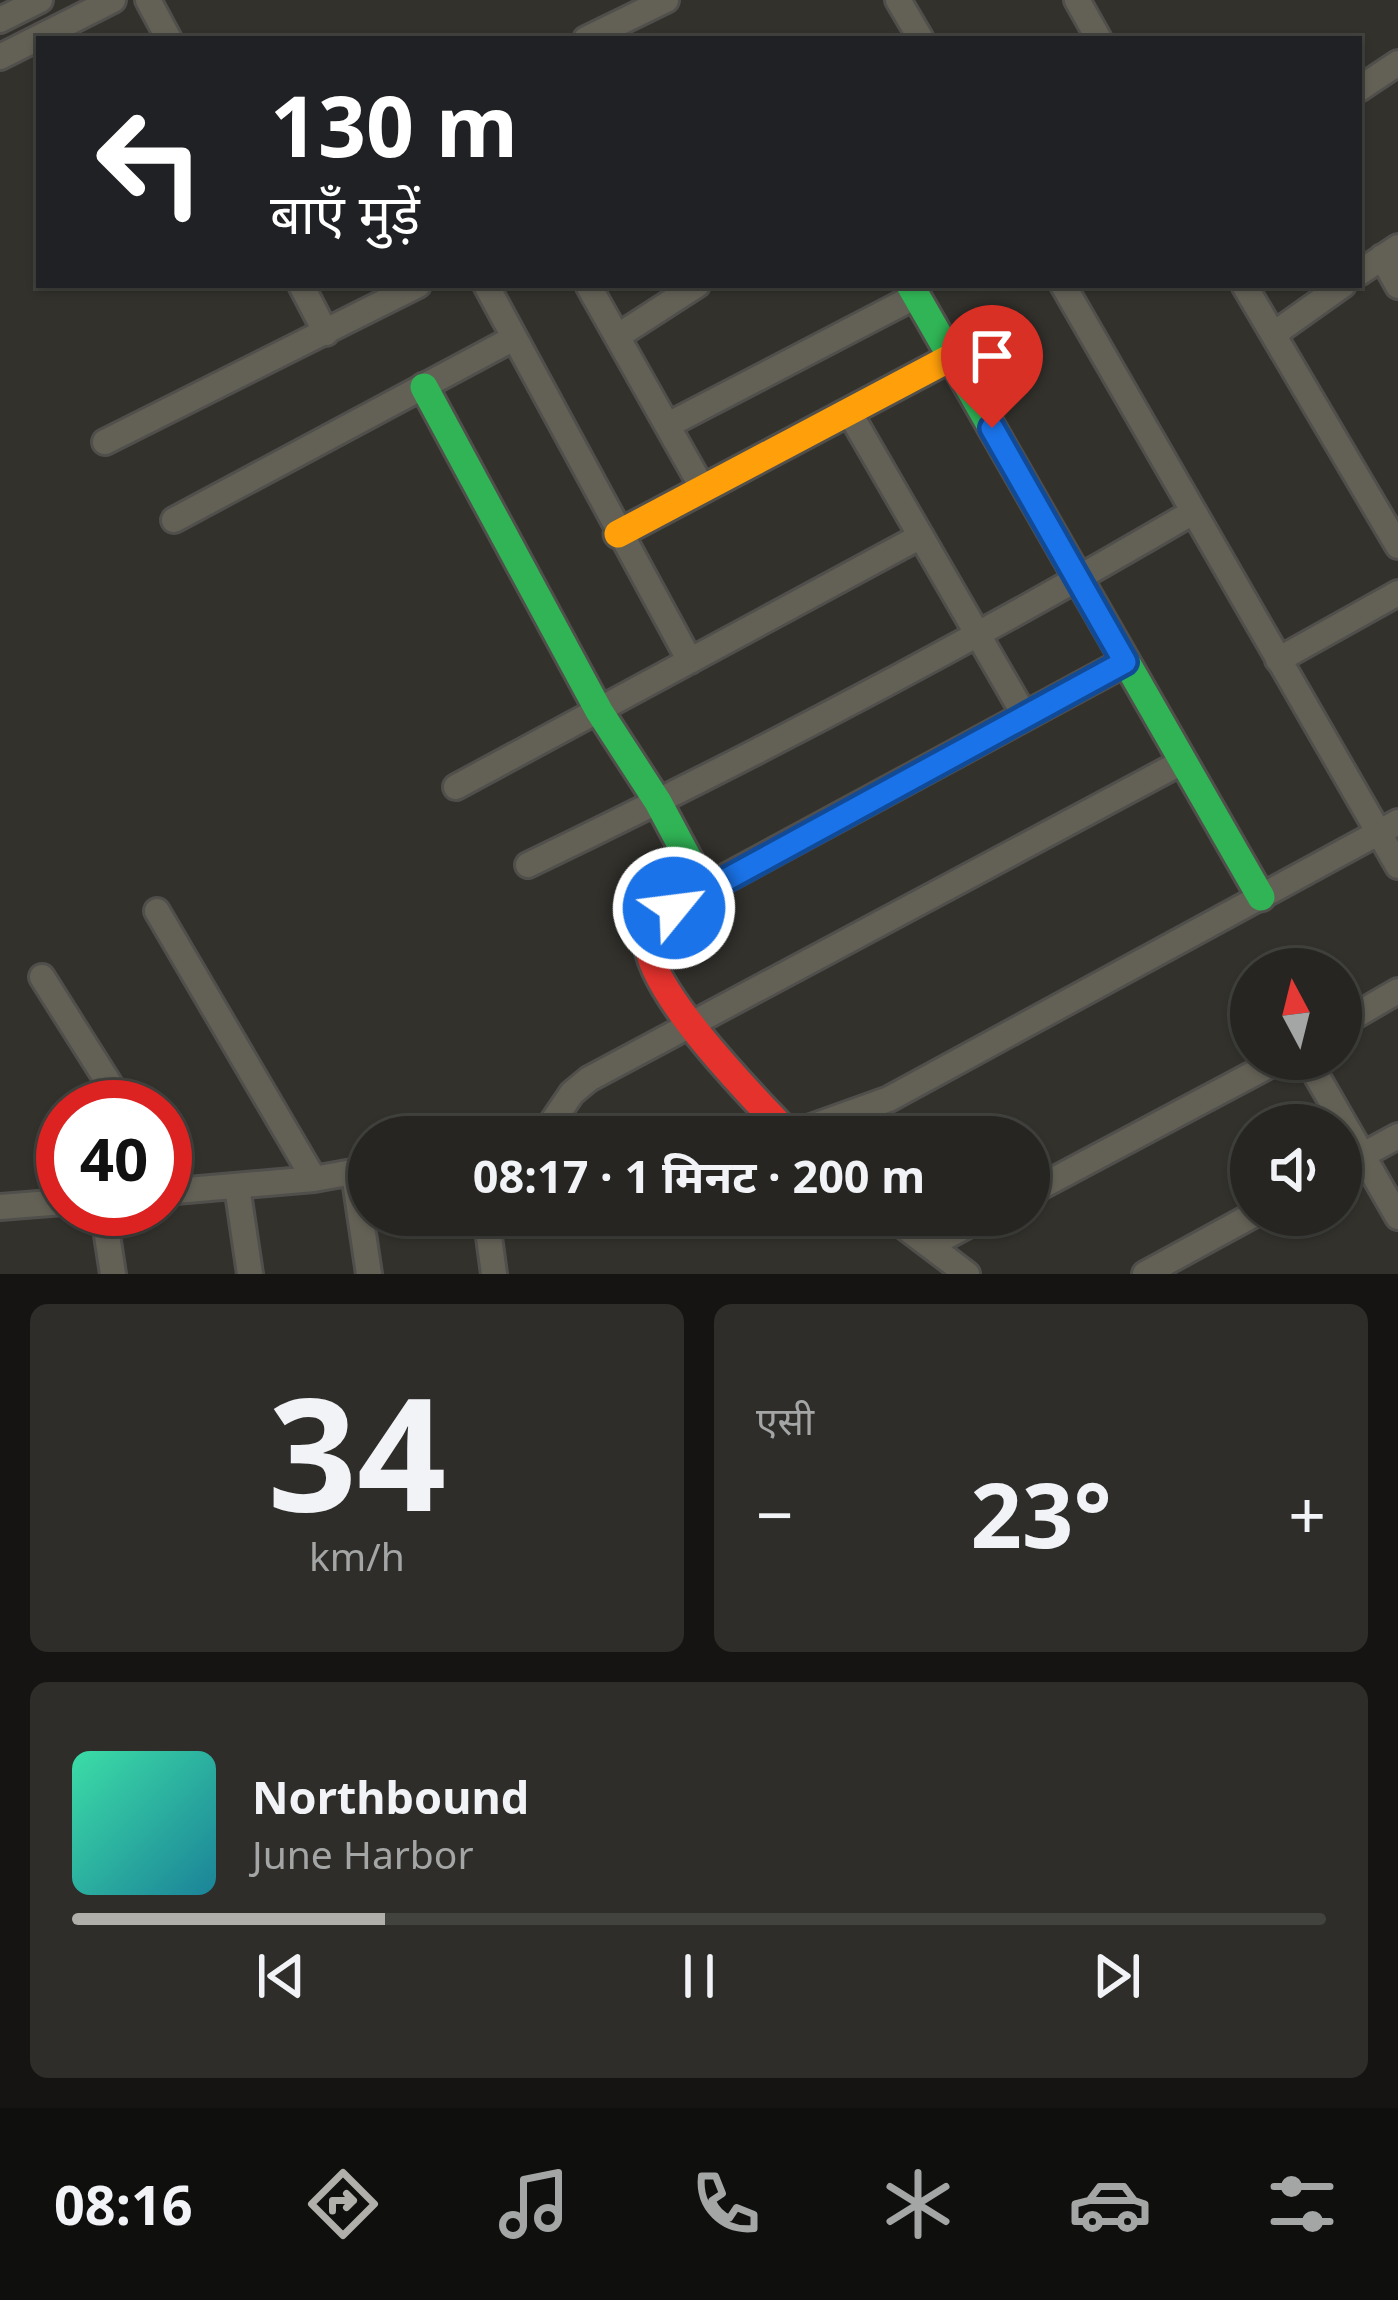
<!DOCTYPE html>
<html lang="hi">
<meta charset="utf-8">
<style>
:root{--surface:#262521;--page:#2e2d2a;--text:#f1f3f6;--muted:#a4a5a5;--line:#42423f;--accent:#b0afa9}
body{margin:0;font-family:"Noto Sans","Noto Sans Devanagari",sans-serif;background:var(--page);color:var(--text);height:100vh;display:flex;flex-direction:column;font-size:45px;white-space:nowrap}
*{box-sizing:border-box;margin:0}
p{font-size:39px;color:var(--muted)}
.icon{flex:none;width:66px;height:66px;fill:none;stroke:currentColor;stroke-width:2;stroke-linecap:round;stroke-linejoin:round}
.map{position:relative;height:1274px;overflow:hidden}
.side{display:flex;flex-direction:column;gap:30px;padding:30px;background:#151412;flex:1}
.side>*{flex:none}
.banner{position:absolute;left:36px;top:36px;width:1326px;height:252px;border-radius:0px;box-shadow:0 3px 9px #0004,0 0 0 3px var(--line);background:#202124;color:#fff;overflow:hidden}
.needle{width:78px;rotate:353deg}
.fabs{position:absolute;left:1230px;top:948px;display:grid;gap:24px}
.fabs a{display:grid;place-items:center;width:132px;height:132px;border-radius:50%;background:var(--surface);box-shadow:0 3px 9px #0004,0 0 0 3px var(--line);font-size:60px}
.speed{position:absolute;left:36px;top:1080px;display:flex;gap:24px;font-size:60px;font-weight:700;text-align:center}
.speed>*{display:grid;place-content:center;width:156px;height:156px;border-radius:50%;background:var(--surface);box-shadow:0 3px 9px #0004,0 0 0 3px var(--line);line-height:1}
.speed .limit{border:18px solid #d22;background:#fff;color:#111}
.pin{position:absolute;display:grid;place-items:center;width:102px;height:102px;color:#fff;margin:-123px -51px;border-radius:50% 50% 50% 0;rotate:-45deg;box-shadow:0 0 12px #0007}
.pin .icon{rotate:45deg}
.me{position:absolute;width:132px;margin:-66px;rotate:61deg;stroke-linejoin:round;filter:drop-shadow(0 0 9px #0008)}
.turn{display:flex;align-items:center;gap:42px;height:252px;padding:0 36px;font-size:54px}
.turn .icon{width:156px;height:156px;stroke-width:2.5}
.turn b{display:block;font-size:84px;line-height:102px}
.big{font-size:90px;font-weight:700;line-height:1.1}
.side .card{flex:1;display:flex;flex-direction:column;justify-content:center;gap:18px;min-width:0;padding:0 42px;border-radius:18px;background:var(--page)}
.side .dial{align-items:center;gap:0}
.dial b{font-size:156px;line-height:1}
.song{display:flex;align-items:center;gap:36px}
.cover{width:144px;height:144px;border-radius:18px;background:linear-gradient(135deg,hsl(160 70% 55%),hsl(190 70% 35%))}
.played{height:12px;border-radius:6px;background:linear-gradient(90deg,var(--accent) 25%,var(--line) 25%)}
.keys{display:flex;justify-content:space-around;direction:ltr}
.heat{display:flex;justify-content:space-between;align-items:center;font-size:66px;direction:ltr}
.side .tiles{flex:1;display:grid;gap:30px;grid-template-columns:1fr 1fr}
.card:last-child{grid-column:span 2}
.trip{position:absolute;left:348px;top:1116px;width:702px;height:120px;border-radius:60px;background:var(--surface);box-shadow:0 3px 9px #0004,0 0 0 3px var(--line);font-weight:700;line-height:120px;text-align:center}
.tabs{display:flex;height:192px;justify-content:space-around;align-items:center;background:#0f0f0d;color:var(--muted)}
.tabs .icon{width:84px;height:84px}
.tabs .selected{color:var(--accent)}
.tabs b{font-size:54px;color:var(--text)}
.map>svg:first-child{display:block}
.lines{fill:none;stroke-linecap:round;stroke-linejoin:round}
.street-casing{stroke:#504f4c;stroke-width:30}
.fast-casing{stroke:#504f4c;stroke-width:33}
.slow-casing{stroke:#504f4c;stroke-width:33}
.jam-casing{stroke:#504f4c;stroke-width:33}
.street{stroke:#636156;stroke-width:24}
.fast{stroke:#30b455;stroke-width:27}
.slow{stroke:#ff9f0a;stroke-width:27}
.jam{stroke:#e5322d;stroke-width:27}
.route-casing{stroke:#114b97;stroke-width:30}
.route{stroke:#1a73e8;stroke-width:21}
</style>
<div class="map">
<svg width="1398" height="1274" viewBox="0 0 1398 1274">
<rect width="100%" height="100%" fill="#32312c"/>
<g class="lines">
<g class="street-casing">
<path id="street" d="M 148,0 L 169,39
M 898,0 L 921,39
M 1077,0 L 1099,39
M 0,20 L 40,0
M 586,39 L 666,0
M 0,57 L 113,0
M 1359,89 L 1398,63
M 1382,257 L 1398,286
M 1359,273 L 1398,247
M 301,285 L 326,333
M 486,285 L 690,661
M 588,285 L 703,489
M 1063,285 L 1398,866
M 1244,285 L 1398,546
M 1274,334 L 1343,285
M 618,336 L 697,285
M 849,412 L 1025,716
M 668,425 L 916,296
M 105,442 L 418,285
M 174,520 L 514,338
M 1278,660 L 1398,593
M 456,787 L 921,536
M 528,865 C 754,756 977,639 1193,512
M 157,911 L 314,1179
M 42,977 L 124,1107
M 1341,1024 L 1398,991
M 1307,1059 L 1398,1217
M 542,1137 L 572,1093 L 589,1079 L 1182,762
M 783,1137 L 889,1099 L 1398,822
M 1341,1167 L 1398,1136
M 354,1173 L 369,1274
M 237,1186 L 250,1274
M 165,1192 L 314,1179 L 369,1169
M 1029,1193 L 1281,1059
M 0,1207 L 63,1202
M 103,1209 L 113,1274
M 486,1215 L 494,1274
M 889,1215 L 967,1274
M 932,1244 L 987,1215
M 1145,1274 L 1253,1215"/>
</g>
<g class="fast-casing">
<path id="fast" d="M 910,285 L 1261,897
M 424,387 L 599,711 L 658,802 L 705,890"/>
</g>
<g class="slow-casing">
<path id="slow" d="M 618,534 L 950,358"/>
</g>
<g class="jam-casing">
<path id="jam" d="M 791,1137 C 758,1102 629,975 650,927 L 680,903 L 1125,662"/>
</g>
<use href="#street" class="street"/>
<use href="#fast" class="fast"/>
<use href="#slow" class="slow"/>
<use href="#jam" class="jam"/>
</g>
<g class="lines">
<g class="route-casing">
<path id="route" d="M 674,908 L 1125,662 L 992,428"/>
</g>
<use href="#route" class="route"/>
</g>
</svg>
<div class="fabs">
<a><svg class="needle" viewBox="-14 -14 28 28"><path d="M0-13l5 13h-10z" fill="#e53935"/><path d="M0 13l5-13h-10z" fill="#a4a5a5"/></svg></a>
<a><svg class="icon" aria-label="sound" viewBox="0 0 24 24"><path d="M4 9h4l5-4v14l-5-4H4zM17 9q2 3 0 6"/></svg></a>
</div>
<div class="speed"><div class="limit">40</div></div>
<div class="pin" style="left:992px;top:428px;background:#d93025"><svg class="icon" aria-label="arrive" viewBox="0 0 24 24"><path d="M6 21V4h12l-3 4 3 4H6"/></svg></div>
<svg class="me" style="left:674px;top:908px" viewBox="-20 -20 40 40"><circle r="17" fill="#1a73e8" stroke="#fff" stroke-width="3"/><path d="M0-11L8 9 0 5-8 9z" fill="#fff"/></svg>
<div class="trip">08:17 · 1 मिनट · 200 m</div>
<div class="banner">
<div class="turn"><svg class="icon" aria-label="left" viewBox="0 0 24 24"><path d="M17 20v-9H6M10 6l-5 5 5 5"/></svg><div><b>130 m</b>बाएँ मुड़ें</div></div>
</div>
</div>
<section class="side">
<div class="tiles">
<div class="card dial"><b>34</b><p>km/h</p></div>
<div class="card"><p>एसी</p>
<div class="heat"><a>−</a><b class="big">23°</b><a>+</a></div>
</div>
<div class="card">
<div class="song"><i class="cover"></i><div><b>Northbound</b><p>June Harbor</p></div></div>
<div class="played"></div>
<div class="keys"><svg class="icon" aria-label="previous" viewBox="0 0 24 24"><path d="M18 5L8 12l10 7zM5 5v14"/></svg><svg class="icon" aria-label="pause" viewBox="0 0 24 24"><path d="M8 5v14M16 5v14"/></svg><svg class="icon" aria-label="next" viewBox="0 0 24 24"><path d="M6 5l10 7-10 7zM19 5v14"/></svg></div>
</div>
</div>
</section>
<nav class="tabs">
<b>08:16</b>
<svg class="icon selected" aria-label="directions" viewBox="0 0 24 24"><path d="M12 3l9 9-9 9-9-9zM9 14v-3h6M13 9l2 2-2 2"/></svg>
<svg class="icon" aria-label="music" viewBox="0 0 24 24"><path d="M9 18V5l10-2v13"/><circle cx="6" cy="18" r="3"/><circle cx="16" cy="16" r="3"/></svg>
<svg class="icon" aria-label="phone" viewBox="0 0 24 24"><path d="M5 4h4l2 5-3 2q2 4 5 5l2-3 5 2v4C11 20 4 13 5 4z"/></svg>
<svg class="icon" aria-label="climate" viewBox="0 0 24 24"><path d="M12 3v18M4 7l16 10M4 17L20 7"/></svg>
<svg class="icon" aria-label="car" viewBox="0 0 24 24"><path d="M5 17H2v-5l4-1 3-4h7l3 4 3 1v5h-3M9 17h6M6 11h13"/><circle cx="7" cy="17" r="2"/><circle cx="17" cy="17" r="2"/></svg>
<svg class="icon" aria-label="filters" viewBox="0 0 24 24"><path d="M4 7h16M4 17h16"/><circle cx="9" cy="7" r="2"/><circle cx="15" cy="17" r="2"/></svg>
</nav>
